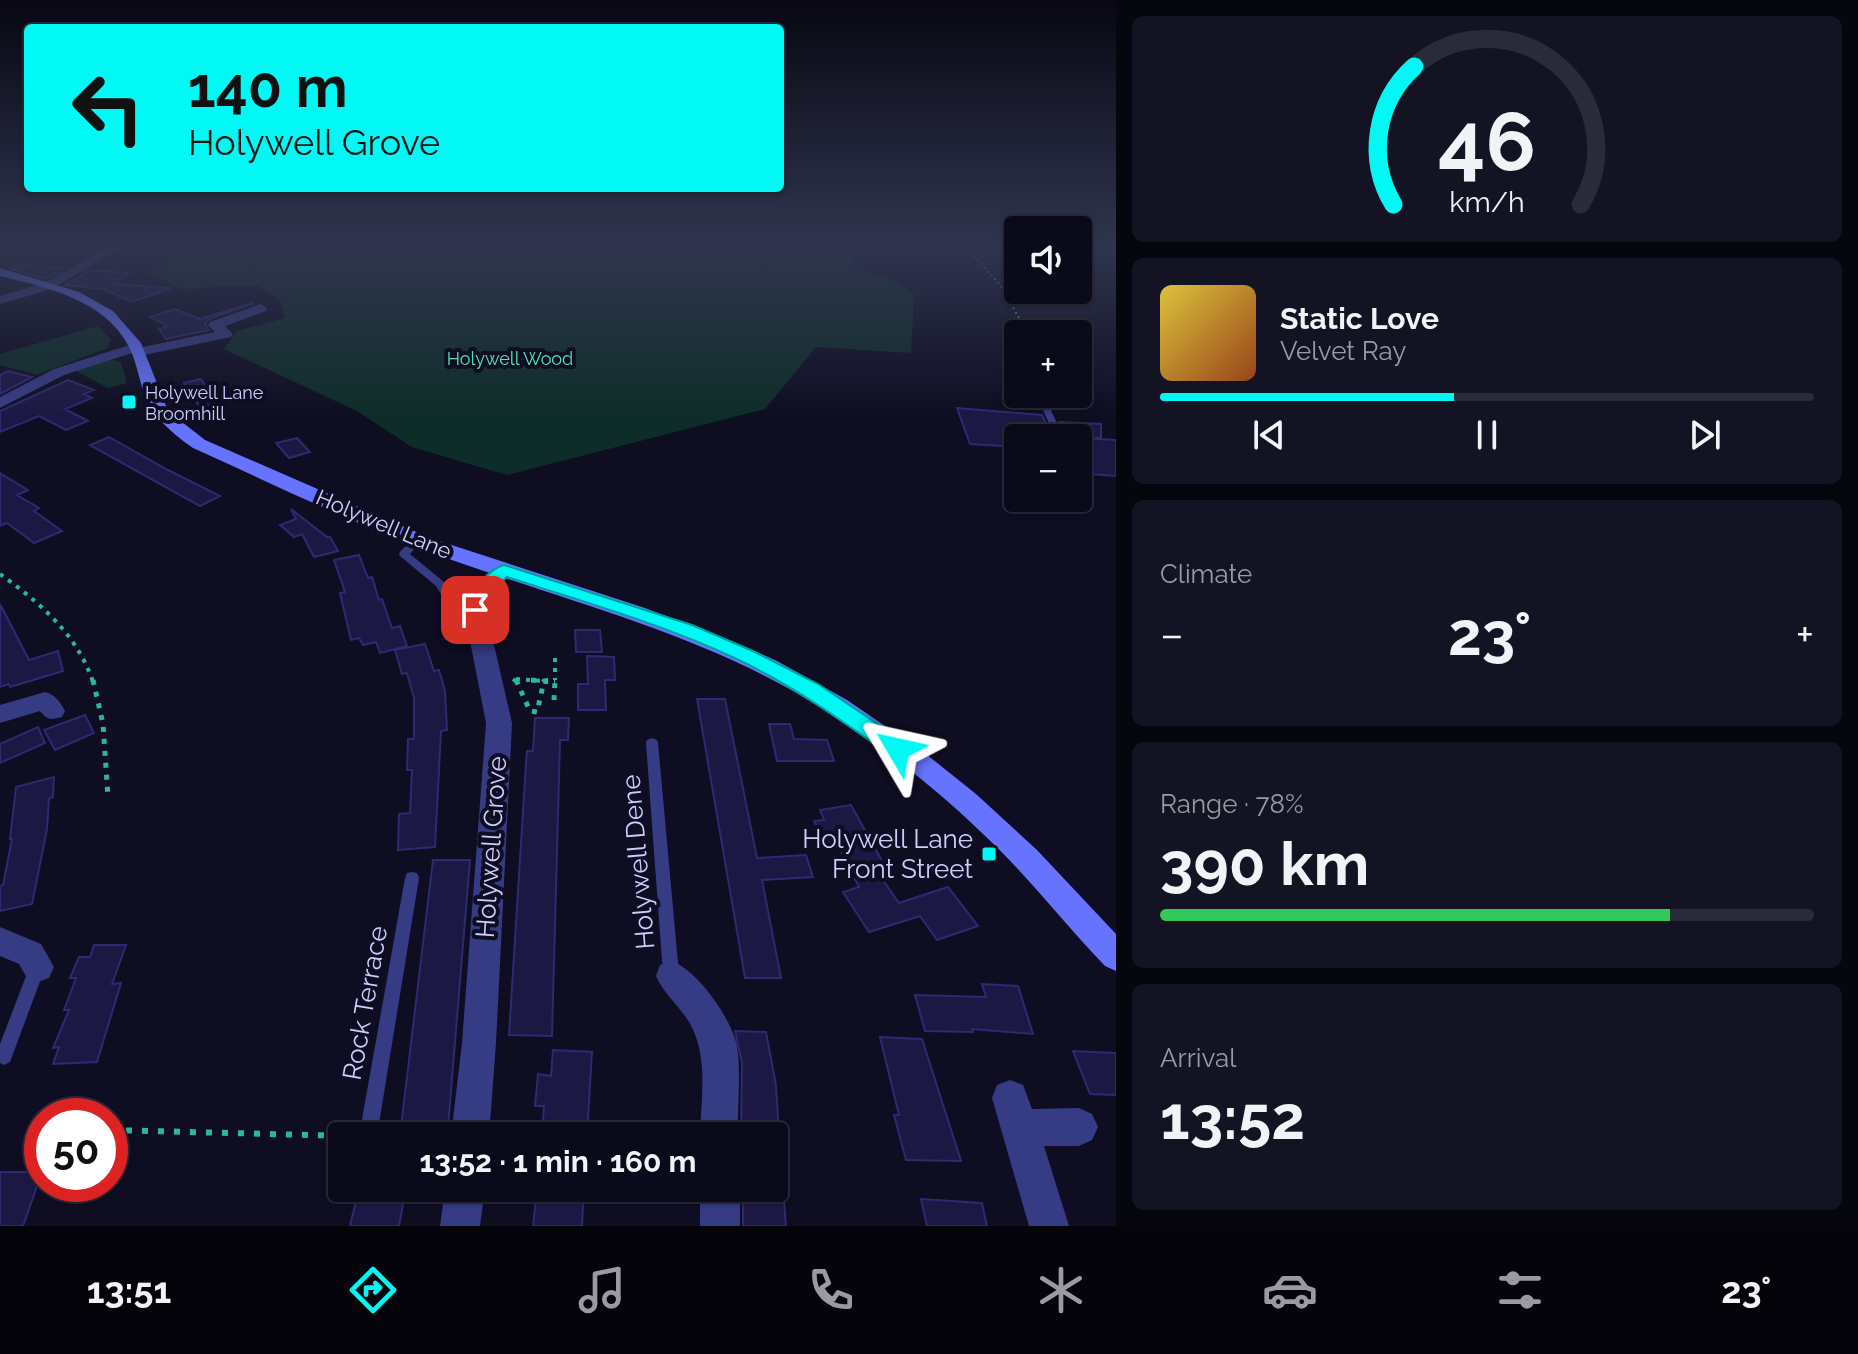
<!DOCTYPE html>
<meta charset="utf-8">
<style>
:root{--surface:#0a0a1a;--page:#131323;--text:#f1f3f6;--muted:#999aa2;--line:#2a2b39;--accent:#00f9f5}
body{margin:0;font-family:Raleway,sans-serif;background:var(--page);color:var(--text);height:100vh;display:flex;flex-direction:column;font-size:30px;white-space:nowrap}
*{box-sizing:border-box;margin:0}
p{font-size:26px;color:var(--muted)}
.icon{flex:none;width:44px;height:44px;fill:none;stroke:currentColor;stroke-width:2;stroke-linecap:round;stroke-linejoin:round}
.map{position:relative;flex:1;overflow:hidden}
.panel{display:flex;flex-direction:column;gap:16px;padding:16px;background:#06060e;width:742px}
.panel>*{flex:none}
.hud{position:absolute;left:24px;top:24px;width:760px;height:168px;border-radius:8px;box-shadow:0 2px 6px #0004,0 0 0 2px var(--line);background:#00f9f5;color:#111;overflow:hidden}
.buttons{position:absolute;left:1004px;top:216px;display:grid;gap:16px}
.buttons a{display:grid;place-items:center;width:88px;height:88px;border-radius:8px;background:var(--surface);box-shadow:0 2px 6px #0004,0 0 0 2px var(--line);font-size:40px}
.speed{position:absolute;left:24px;top:1098px;display:flex;gap:16px;font-size:40px;font-weight:700;text-align:center}
.speed>*{display:grid;place-content:center;width:104px;height:104px;border-radius:50%;background:var(--surface);box-shadow:0 2px 6px #0004,0 0 0 2px var(--line);line-height:1}
.speed .limit{border:12px solid #d22;background:#fff;color:#111}
.pin{position:absolute;display:grid;place-items:center;width:68px;height:68px;color:#fff;margin:-34px;border-radius:16px;box-shadow:0 4px 12px #0006}
.me{position:absolute;width:88px;margin:-44px;rotate:306deg;stroke-linejoin:round;filter:drop-shadow(0 0 6px #0008)}
.turn{display:flex;align-items:center;gap:28px;height:168px;padding:0 32px;font-size:36px}
.turn .icon{width:104px;height:104px;stroke-width:2.5}
.turn b{display:block;font-size:56px;line-height:68px}
.big{font-size:60px;font-weight:700;line-height:1.1}
.panel .card{flex:1;display:flex;flex-direction:column;justify-content:center;gap:12px;min-width:0;padding:0 28px;border-radius:12px;background:var(--page)}
.panel .dial{align-items:center;gap:0}
.dial svg{height:208px;overflow:visible;fill:none;stroke:var(--line);stroke-width:7;stroke-linecap:round;text-anchor:middle}
.dial text{fill:var(--text);stroke:none}
.song{display:flex;align-items:center;gap:24px}
.cover{width:96px;height:96px;border-radius:12px;background:linear-gradient(135deg,hsl(50 70% 55%),hsl(20 70% 35%))}
.played{height:8px;border-radius:4px;background:linear-gradient(90deg,var(--accent) 45%,var(--line) 45%)}
.keys{display:flex;justify-content:space-around;direction:ltr}
.heat{display:flex;justify-content:space-between;align-items:center;font-size:44px;direction:ltr}
.charge{height:12px;border-radius:6px;background:linear-gradient(90deg,#34c759 78%,var(--line) 0)}
.trip{position:absolute;left:328px;top:1122px;width:460px;height:80px;border-radius:8px;background:var(--surface);box-shadow:0 2px 6px #0004,0 0 0 2px var(--line);font-weight:700;line-height:80px;text-align:center}
.dock{display:flex;height:128px;justify-content:space-around;align-items:center;background:#04040a;color:var(--muted)}
.dock .icon{width:56px;height:56px}
.dock .current{color:var(--accent)}
.dock b{font-size:36px;color:var(--text)}
main{display:flex;flex:1;min-height:0}
.map>svg:first-child{display:block}
.green{fill:#0f2d28}
.building{fill:#1c1844;stroke:#2f2971;stroke-width:2}
.lines{fill:none;stroke-linecap:round;stroke-linejoin:round}
.path-far3{stroke:#29b89f;stroke-width:2;stroke-dasharray:2 3;stroke-linecap:butt}
.path-far2{stroke:#29b89f;stroke-width:4;stroke-dasharray:4 6;stroke-linecap:butt}
.path-far1{stroke:#29b89f;stroke-width:5;stroke-dasharray:5 7;stroke-linecap:butt}
.path{stroke:#29b89f;stroke-width:6;stroke-dasharray:6 10;stroke-linecap:butt}
.service{fill:#363c83;fill-rule:evenodd}
.minor{fill:#363c83;fill-rule:evenodd}
.secondary{fill:#6573ff;fill-rule:evenodd}
.route{fill:#00f9f5;stroke:#00a29f;stroke-width:2}
.poi-dot{fill:#00f9f5;stroke:#0e0d22;stroke-width:3}
.labels{text-anchor:middle;dominant-baseline:central;stroke-width:8;stroke-linejoin:round;paint-order:stroke}
.far-park-label{font-size:18px;fill:#55e4af;stroke:#0e0d22}
.far-poi-label{font-size:18px;fill:#ceceff;stroke:#0e0d22;text-anchor:start}
.street-label{font-size:22px;fill:#ceceff;stroke:#0e0d22}
.near-poi-label{font-size:26px;fill:#ceceff;stroke:#0e0d22;text-anchor:end}
.near-street-label{font-size:26px;fill:#ceceff;stroke:#0e0d22}
</style>
<main>
<div class="map">
<svg width="1116" height="1226" viewBox="0 0 1116 1226">
<rect width="100%" height="100%" fill="#0e0d22"/>
<path class="green" d="M 202,245 L 845,245 L 858,270 L 892,279 L 914,294 L 911,353 L 816,347 L 765,409 L 507,475 L 412,447 L 357,411 L 224,349 L 237,331 L 285,318 L 280,300 L 256,285 L 182,289 L 149,273 Z
M 98,326 L 111,340 L 107,348 L 37,375 L 0,365 L 0,354 Z
M 111,359 L 121,362 L 127,383 L 108,388 L 74,370 Z"/>
<path class="building" d="M 16,265 L 65,268 L 46,279 L 9,268 Z
M 90,270 L 128,273 L 112,284 L 171,288 L 132,302 L 103,289 L 65,285 Z
M 253,303 L 209,319 L 205,325 L 209,330 L 166,339 L 159,329 L 168,326 L 150,317 L 175,309 L 200,319 Z
M 8,371 L 32,377 L 0,394 L 0,375 Z
M 201,379 L 217,403 L 200,407 L 184,383 Z
M 68,380 L 94,390 L 84,394 L 92,398 L 65,409 L 88,421 L 66,430 L 39,416 L 0,432 L 0,411 Z
M 957,408 L 1042,415 L 1053,438 L 1018,438 L 1018,447 L 970,444 Z
M 1060,422 L 1101,424 L 1101,438 L 1080,438 L 1116,440 L 1116,476 L 1089,474 L 1078,451 L 1078,438 L 1067,438 Z
M 109,437 L 168,470 L 220,496 L 200,506 L 90,445 Z
M 297,438 L 310,452 L 289,458 L 276,443 Z
M 0,473 L 28,490 L 17,495 L 39,508 L 34,511 L 62,531 L 34,543 L 7,523 L 0,526 Z
M 291,509 L 327,537 L 330,537 L 338,551 L 314,557 L 302,534 L 294,537 L 280,525 L 296,519 Z
M 359,555 L 368,578 L 372,577 L 379,600 L 382,599 L 392,628 L 400,626 L 407,646 L 380,653 L 376,642 L 363,645 L 359,638 L 351,640 L 340,593 L 345,592 L 334,560 Z
M 0,604 L 29,660 L 58,651 L 63,671 L 10,687 L 9,684 L 0,687 Z
M 575,630 L 600,630 L 602,652 L 576,652 Z
M 425,644 L 434,671 L 439,670 L 445,691 L 447,730 L 441,731 L 435,847 L 398,850 L 399,814 L 410,813 L 412,770 L 407,770 L 408,739 L 414,739 L 414,698 L 407,673 L 402,674 L 395,650 Z
M 587,656 L 614,657 L 615,680 L 605,680 L 606,710 L 578,710 L 578,684 L 588,684 Z
M 697,699 L 725,699 L 757,858 L 806,855 L 813,877 L 762,880 L 781,978 L 745,978 Z
M 85,715 L 94,733 L 55,750 L 44,730 Z
M 535,718 L 569,718 L 568,740 L 560,740 L 552,1036 L 509,1035 L 526,763 L 527,751 L 533,751 Z
M 769,724 L 790,724 L 794,739 L 827,740 L 834,761 L 777,761 Z
M 38,727 L 45,743 L 0,763 L 0,744 Z
M 54,777 L 53,797 L 49,799 L 47,829 L 32,904 L 0,911 L 0,886 L 3,885 L 12,839 L 10,839 L 16,787 Z
M 851,805 L 882,861 L 871,863 L 899,903 L 948,887 L 978,926 L 937,940 L 920,916 L 869,932 L 843,892 L 859,887 L 836,841 L 824,843 L 814,821 L 824,820 L 820,810 Z
M 433,860 L 470,860 L 448,1127 L 401,1127 Z
M 94,945 L 126,945 L 112,984 L 121,983 L 97,1062 L 53,1064 L 59,1047 L 53,1048 L 69,1010 L 64,1010 L 76,978 L 70,978 L 79,957 L 90,957 Z
M 982,984 L 1018,986 L 1033,1034 L 972,1029 L 973,1032 L 925,1031 L 915,995 L 986,997 Z
M 735,1031 L 766,1032 L 776,1085 L 779,1136 L 741,1136 L 742,1063 Z
M 880,1037 L 922,1039 L 961,1161 L 906,1160 L 894,1115 L 899,1115 Z
M 553,1050 L 592,1052 L 587,1136 L 542,1136 L 544,1106 L 535,1106 L 538,1074 L 551,1076 Z
M 1073,1051 L 1116,1053 L 1116,1095 L 1090,1094 Z
M 0,1172 L 42,1172 L 23,1226 L 0,1226 Z
M 359,1188 L 406,1188 L 399,1226 L 350,1226 Z
M 537,1188 L 584,1188 L 582,1226 L 533,1226 Z
M 743,1188 L 783,1188 L 786,1226 L 743,1226 Z
M 921,1199 L 982,1203 L 987,1226 L 927,1226 Z"/>
<g class="lines">
<path class="path-far3" d="M 964,245 L 1001,286 L 1028,334"/>
<path class="path-far2" d="M 0,574 C 40,603 77,634 93,682
M 555,658 L 555,680
M 513,679 L 517,682
M 516,679 L 544,681
M 544,682 L 555,682"/>
<path class="path-far1" d="M 93,680 L 103,724 L 108,797
M 516,680 L 530,711 L 537,712 L 544,681 L 554,680
M 531,680 L 544,681
M 554,700 L 555,680"/>
<path class="path" d="M 110,1130 L 351,1136"/>
<path class="service" d="M 1042,404 L 1049,406 L 1064,438 L 1056,438 L 1041,406 Z
M 1078,474 L 1082,477 L 1081,480 L 1078,481 Z
M 417,537 L 422,540 L 410,554 L 444,582 L 458,606 L 479,608 L 480,610 L 479,612 L 451,611 L 436,586 L 400,556 L 399,554 L 400,552 L 413,538 Z
M 652,738 L 657,740 L 658,743 L 679,974 L 677,979 L 671,982 L 665,979 L 663,974 L 646,743 L 647,740 Z
M 412,872 L 417,873 L 419,878 L 377,1136 L 359,1136 L 405,878 L 407,873 Z
M 37,960 L 43,963 L 45,968 L 10,1062 L 4,1065 L 0,1063 L 0,1044 L 31,963 Z"/>
<path class="minor" d="M 112,245 L 125,245 L 52,289 L 0,304 L 0,296 L 44,283 Z
M 261,304 L 267,308 L 266,311 L 225,326 L 233,334 L 231,337 L 139,356 L 132,353 L 64,375 L 0,408 L 0,397 L 54,369 L 136,343 L 143,347 L 215,332 L 208,325 L 210,322 Z
M 504,564 L 514,570 L 492,593 L 486,610 L 512,723 L 496,1043 L 489,1136 L 451,1136 L 462,1043 L 486,723 L 464,610 L 474,586 L 497,566 Z
M 45,692 C 56,695 60,702 65,711 L 62,717 C 52,720 46,720 40,711 L 0,723 L 0,705 Z
M 0,927 L 41,944 L 54,967 L 49,978 L 38,982 L 27,978 L 19,964 L 0,956 Z
M 672,961 C 698,971 729,1016 736,1042 C 742,1065 737,1111 738,1136 L 700,1136 C 701,1096 710,1050 685,1016 C 675,1002 663,992 656,976 L 660,965 Z
M 1010,1080 L 1023,1085 L 1032,1109 L 1079,1108 L 1092,1114 L 1098,1127 L 1092,1140 L 1079,1146 L 1044,1146 L 1069,1226 L 1029,1226 L 992,1098 L 997,1085 Z
M 445,1188 L 485,1188 L 480,1226 L 440,1226 Z
M 700,1188 L 740,1188 L 740,1226 L 700,1226 Z"/>
<path class="secondary" d="M 0,268 L 79,292 L 113,311 L 141,343 L 168,411 L 205,440 L 430,538 L 645,608 L 734,642 L 777,661 L 847,700 L 926,754 L 976,794 L 1037,850 L 1116,934 L 1116,971 L 1105,966 C 1074,934 1046,899 1016,867 C 960,808 897,756 830,713 C 712,637 579,605 449,559 C 361,527 277,486 193,448 C 169,431 151,415 142,387 C 138,373 135,358 128,345 C 104,300 46,287 0,276 Z"/>
</g>
<linearGradient id="sky" x2="0" y2="1"><stop stop-color="#080713"/><stop offset="0.59" stop-color="#30354f"/><stop offset="1" stop-color="#30354f" stop-opacity="0"/></linearGradient>
<rect width="1116" height="417" fill="url(#sky)"/>
<path class="route" d="M 504,565 L 692,625 L 753,651 L 818,684 L 906,743 L 909,749 L 906,755 L 890,755 C 841,720 793,686 739,660 C 665,625 585,602 507,577 L 490,593 L 481,614 L 468,614 L 466,610 C 473,592 484,571 504,565 Z"/>
<g class="poi-dot">
<rect x="121" y="394" width="16" height="16" rx="4"/>
<rect x="981" y="846" width="16" height="16" rx="4"/>
</g>
<g class="labels">
<g class="far-park-label">
<text x="510" y="358">Holywell Wood</text>
</g>
<g class="far-poi-label">
<text x="145" y="392">Holywell Lane<tspan x="145" dy="21">Broomhill</tspan></text>
</g>
<g class="street-label">
<text transform="translate(384 524) rotate(23)">Holywell Lane</text>
</g>
<g class="near-poi-label">
<text x="973" y="839">Holywell Lane<tspan x="973" dy="30">Front Street</tspan></text>
</g>
<g class="near-street-label">
<text transform="translate(491 847) rotate(-86)">Holywell Grove</text>
<text transform="translate(638 862) rotate(-95)">Holywell Dene</text>
<text transform="translate(365 1003) rotate(-80)">Rock Terrace</text>
</g>
</g>
</svg>
<div class="buttons">
<a><svg class="icon" aria-label="sound" viewBox="0 0 24 24"><path d="M4 9h4l5-4v14l-5-4H4zM17 9q2 3 0 6"/></svg></a>
<a>+</a>
<a>−</a>
</div>
<div class="speed"><div class="limit">50</div></div>
<div class="pin" style="left:475px;top:610px;background:#d93025"><svg class="icon" aria-label="arrive" viewBox="0 0 24 24"><path d="M6 21V4h12l-3 4 3 4H6"/></svg></div>
<svg class="me" style="left:898px;top:749px" viewBox="-20 -20 40 40"><path d="M0-17L14 15 0 8-14 15z" fill="#00f9f5" stroke="#fff" stroke-width="4"/></svg>
<div class="trip">13:52 · 1 min · 160 m</div>
<div class="hud">
<div class="turn"><svg class="icon" aria-label="left" viewBox="0 0 24 24"><path d="M17 20v-9H6M10 6l-5 5 5 5"/></svg><div><b>140 m</b>Holywell Grove</div></div>
</div>
</div>
<section class="panel">
<div class="card dial"><svg viewBox="0 0 100 80">
<path d="M14 69A42 42 0 1 1 86 69"/>
<path d="M14 69A42 42 0 0 1 22 16" stroke="#00f9f5"/>
<text x="50" y="56" font-size="32" font-weight="700">46</text>
<text x="50" y="72" font-size="11">km/h</text>
</svg></div>
<div class="card">
<div class="song"><i class="cover"></i><div><b>Static Love</b><p>Velvet Ray</p></div></div>
<div class="played"></div>
<div class="keys"><svg class="icon" aria-label="previous" viewBox="0 0 24 24"><path d="M18 5L8 12l10 7zM5 5v14"/></svg><svg class="icon" aria-label="pause" viewBox="0 0 24 24"><path d="M8 5v14M16 5v14"/></svg><svg class="icon" aria-label="next" viewBox="0 0 24 24"><path d="M6 5l10 7-10 7zM19 5v14"/></svg></div>
</div>
<div class="card"><p>Climate</p>
<div class="heat"><a>−</a><b class="big">23°</b><a>+</a></div>
</div>
<div class="card"><p>Range · 78%</p><b class="big">390 km</b><div class="charge"></div></div>
<div class="card"><p>Arrival</p><b class="big">13:52</b></div>
</section>
</main>
<nav class="dock">
<b>13:51</b>
<svg class="icon current" aria-label="directions" viewBox="0 0 24 24"><path d="M12 3l9 9-9 9-9-9zM9 14v-3h6M13 9l2 2-2 2"/></svg>
<svg class="icon" aria-label="music" viewBox="0 0 24 24"><path d="M9 18V5l10-2v13"/><circle cx="6" cy="18" r="3"/><circle cx="16" cy="16" r="3"/></svg>
<svg class="icon" aria-label="phone" viewBox="0 0 24 24"><path d="M5 4h4l2 5-3 2q2 4 5 5l2-3 5 2v4C11 20 4 13 5 4z"/></svg>
<svg class="icon" aria-label="climate" viewBox="0 0 24 24"><path d="M12 3v18M4 7l16 10M4 17L20 7"/></svg>
<svg class="icon" aria-label="car" viewBox="0 0 24 24"><path d="M5 17H2v-5l4-1 3-4h7l3 4 3 1v5h-3M9 17h6M6 11h13"/><circle cx="7" cy="17" r="2"/><circle cx="17" cy="17" r="2"/></svg>
<svg class="icon" aria-label="filters" viewBox="0 0 24 24"><path d="M4 7h16M4 17h16"/><circle cx="9" cy="7" r="2"/><circle cx="15" cy="17" r="2"/></svg>
<b>23°</b>
</nav>
